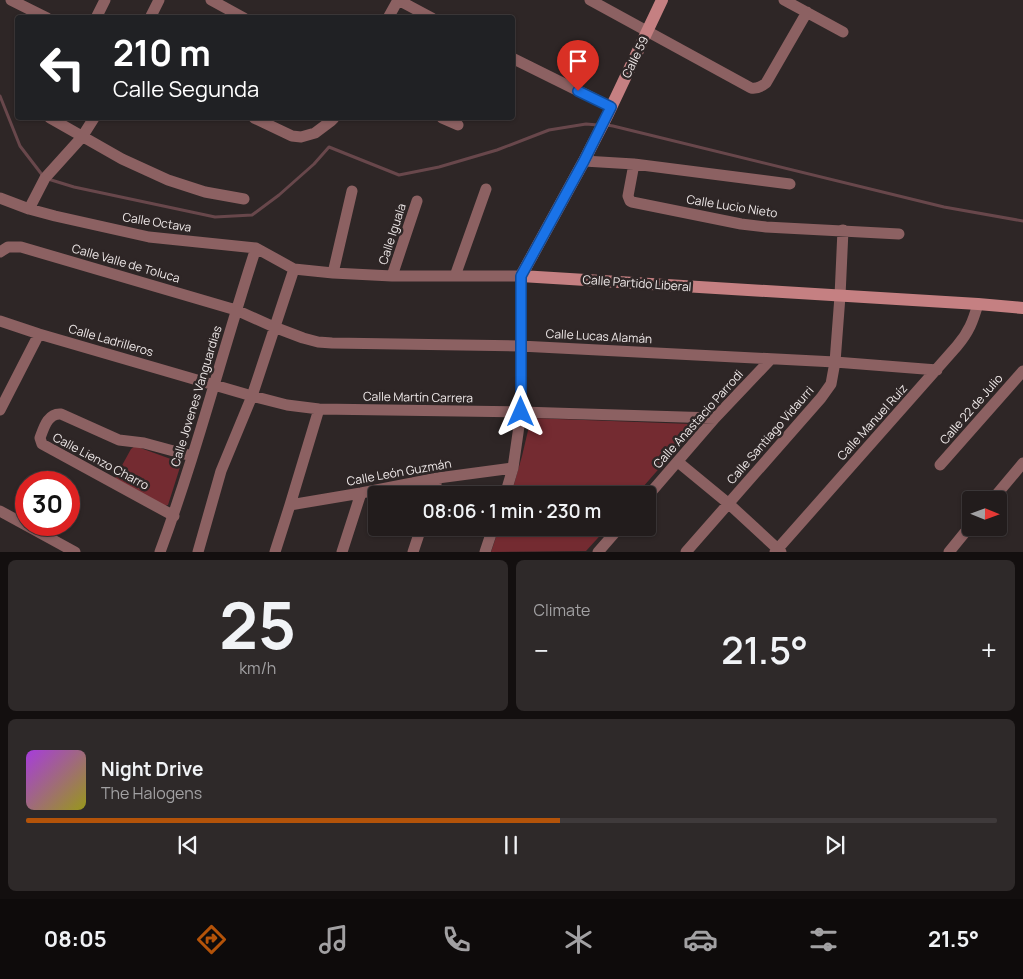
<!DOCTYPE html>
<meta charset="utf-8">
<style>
:root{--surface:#221c1c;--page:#2e2929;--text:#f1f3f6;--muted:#a2a1a3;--line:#3f3a3b;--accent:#b45309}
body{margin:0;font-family:Manrope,sans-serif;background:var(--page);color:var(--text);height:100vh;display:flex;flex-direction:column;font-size:19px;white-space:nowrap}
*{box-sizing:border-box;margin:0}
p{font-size:16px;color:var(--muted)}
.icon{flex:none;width:28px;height:28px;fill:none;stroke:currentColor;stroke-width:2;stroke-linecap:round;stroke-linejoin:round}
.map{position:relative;height:552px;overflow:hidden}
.side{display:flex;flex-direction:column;gap:8px;padding:8px;background:#130f0f;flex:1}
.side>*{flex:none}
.guide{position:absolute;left:15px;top:15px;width:500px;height:105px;border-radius:5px;box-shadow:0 1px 4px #0004,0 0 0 1px var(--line);background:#202124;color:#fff;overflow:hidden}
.needle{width:32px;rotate:91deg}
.fabs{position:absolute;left:962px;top:491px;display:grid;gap:10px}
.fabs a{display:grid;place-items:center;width:45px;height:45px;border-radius:5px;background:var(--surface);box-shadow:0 1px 4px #0004,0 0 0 1px var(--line);font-size:25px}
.speed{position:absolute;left:15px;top:471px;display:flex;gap:10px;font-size:25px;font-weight:700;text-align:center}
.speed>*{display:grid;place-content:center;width:65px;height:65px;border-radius:50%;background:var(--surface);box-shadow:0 1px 4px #0004,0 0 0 1px var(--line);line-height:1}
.speed .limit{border:8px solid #d22;background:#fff;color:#111}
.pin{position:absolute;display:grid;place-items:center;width:42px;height:42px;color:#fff;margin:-51px -21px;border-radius:50% 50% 50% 0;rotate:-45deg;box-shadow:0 0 5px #0007}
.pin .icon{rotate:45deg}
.me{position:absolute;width:55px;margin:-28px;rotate:0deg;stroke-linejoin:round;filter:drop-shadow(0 0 4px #0008)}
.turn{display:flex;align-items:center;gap:18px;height:105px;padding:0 15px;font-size:22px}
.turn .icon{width:65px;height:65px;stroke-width:2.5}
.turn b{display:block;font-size:35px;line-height:42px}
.big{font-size:38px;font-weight:600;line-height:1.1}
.side .tile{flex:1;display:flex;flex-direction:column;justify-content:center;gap:8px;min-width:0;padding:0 18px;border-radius:8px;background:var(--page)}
.side .dial{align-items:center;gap:0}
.dial b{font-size:65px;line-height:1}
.song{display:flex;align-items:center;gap:15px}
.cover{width:60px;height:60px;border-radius:8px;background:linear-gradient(135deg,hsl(280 70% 55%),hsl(60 70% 35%))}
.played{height:5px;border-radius:2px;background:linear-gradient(90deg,var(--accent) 55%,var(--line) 55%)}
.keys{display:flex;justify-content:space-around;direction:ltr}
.heat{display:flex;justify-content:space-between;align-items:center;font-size:28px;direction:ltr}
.side .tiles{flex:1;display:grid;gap:8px;grid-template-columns:1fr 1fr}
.tile:last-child{grid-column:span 2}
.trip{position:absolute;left:368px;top:486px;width:288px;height:50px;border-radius:5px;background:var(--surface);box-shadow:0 1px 4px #0004,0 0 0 1px var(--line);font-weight:600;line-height:50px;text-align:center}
.tabs{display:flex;height:80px;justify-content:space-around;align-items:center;background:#0e0b0b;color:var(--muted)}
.tabs .icon{width:35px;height:35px}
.tabs .active{color:var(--accent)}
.tabs b{font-size:22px;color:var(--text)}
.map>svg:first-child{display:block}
.green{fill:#742b31}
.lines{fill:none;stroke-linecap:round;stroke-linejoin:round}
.stream{stroke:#68474b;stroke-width:3}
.street{stroke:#8c6162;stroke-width:11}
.secondary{stroke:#c58082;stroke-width:12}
.route-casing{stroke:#114b97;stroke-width:12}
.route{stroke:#1a73e8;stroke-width:9}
.labels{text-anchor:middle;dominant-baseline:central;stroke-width:5;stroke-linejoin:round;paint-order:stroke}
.street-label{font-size:12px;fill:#f0eaea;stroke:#2e2626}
</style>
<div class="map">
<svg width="1023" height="552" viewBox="0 0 1023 552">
<rect width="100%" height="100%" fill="#2e2626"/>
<path class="green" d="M 531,418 L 691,424 L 697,425 L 636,495 L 511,495 L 522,456 Z
M 135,446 L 179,462 L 181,464 L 168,505 L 164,506 L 114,480 L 131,449 Z
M 499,528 L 607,528 L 586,551 L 491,552 Z"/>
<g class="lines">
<path class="stream" d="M 0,96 L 20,146 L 43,176
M 607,125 L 613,126 L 944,207 L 1023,221
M 48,179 L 74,187 L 215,217 L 252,215 L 279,195 L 314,164 L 329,147 L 399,175 L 439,167 L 497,150 L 549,130 L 586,124 L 598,125"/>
<path class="street" d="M 11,0 L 47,18
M 211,0 L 244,18
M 398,0 L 432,18
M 590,0 L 751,88 C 757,89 761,87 766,83 L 807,12
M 784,0 L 843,32
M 96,18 L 105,0
M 150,18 L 159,0
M 388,18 L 398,0
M 512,58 L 611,107
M 50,118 L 122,159 L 168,180 L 205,192 L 244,199
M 254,118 L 292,136 L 301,137 L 315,133 L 331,121 L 334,118
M 442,118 L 458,125
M 584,161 L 634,164 L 790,184
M 634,164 L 628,196 L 630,201 L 632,202 L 741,224 L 766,227 L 899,234
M 0,198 L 29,209 L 55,216 L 149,237 L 256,248 L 294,269 L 333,273 L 392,276 L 521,276 L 521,412 L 513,468 L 505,495
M 29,209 L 45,178 L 82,137 L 94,118
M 0,252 L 8,247 L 21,247 L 236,310 L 274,327 L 303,338 L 318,342 L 332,343 L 520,346 L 835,362 L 937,370
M 333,273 L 352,191
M 392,276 L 417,201
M 455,276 L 486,189
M 0,321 L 39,334 L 252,396 L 287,405 L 319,409 L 521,412 L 715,418
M 0,410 L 39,334
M 678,462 L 729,504 L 781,552
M 940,465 L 1023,371
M 432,495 L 438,478
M 646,498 L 715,418 L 771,359
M 992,500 L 1023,463
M 290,505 L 361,493 L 438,478 L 513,468
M 0,511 L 75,552
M 174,516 L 42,444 L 40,438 C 44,427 48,413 61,414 L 119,440 L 144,443 L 192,456
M 160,552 C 197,452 223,349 256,248
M 198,552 L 221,471 L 252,396 L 294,269
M 275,552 L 290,505 L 319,409
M 342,552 L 361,493
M 413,552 L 421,528
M 485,552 L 493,528
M 598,552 L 619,528
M 686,552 L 821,398 L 831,384 L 835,362 L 840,296 L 843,230
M 775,552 L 957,346 C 969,332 973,321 978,304
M 949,552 L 971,525"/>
<path class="secondary" d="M 662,0 L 608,114 L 584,161 L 521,276 L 978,304 L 1023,308"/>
</g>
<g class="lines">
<g class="route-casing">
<path id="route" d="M 521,412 L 521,276 L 584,161 L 611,107 L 578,91"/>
</g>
<use href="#route" class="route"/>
</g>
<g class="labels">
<g class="street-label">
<text transform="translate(635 57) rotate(-64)">Calle 59</text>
<text transform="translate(732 206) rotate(9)">Calle Lucio Nieto</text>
<text transform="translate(157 222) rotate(9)">Calle Octava</text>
<text transform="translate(392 234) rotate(-72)">Calle Iguala</text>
<text transform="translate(126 263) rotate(16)">Calle Valle de Toluca</text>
<text transform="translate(637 283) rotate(4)">Calle Partido Liberal</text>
<text transform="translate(599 336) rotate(3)">Calle Lucas Alamán</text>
<text transform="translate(111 340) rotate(16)">Calle Ladrilleros</text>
<text transform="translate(196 396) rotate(-73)">Calle Jovenes Vanguardias</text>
<text transform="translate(418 397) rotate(1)">Calle Martín Carrera</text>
<text transform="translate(971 409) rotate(-49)">Calle 22 de Julio</text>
<text transform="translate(698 419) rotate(-48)">Calle Anastacio Parrodi</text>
<text transform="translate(872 422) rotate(-48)">Calle Manuel Ruíz</text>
<text transform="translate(770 435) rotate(-49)">Calle Santiago Vidaurri</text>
<text transform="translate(101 461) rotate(28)">Calle Lienzo Charro</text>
<text transform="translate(399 472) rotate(-10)">Calle León Guzmán</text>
</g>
</g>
</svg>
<div class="fabs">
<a><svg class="needle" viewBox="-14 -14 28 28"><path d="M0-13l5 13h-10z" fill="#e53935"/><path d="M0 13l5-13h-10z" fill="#a2a1a3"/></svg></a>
</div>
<div class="speed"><div class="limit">30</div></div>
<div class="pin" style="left:578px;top:91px;background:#d93025"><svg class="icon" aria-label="arrive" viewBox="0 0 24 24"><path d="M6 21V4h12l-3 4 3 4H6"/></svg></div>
<svg class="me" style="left:521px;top:412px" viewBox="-20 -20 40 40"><path d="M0-17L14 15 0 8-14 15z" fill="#1a73e8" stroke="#fff" stroke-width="4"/></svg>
<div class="trip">08:06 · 1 min · 230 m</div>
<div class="guide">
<div class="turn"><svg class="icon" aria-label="left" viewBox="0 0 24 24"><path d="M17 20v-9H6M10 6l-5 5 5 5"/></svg><div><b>210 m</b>Calle Segunda</div></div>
</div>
</div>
<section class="side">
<div class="tiles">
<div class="tile dial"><b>25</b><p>km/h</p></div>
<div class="tile"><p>Climate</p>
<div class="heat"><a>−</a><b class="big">21.5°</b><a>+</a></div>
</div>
<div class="tile">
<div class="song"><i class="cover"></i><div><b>Night Drive</b><p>The Halogens</p></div></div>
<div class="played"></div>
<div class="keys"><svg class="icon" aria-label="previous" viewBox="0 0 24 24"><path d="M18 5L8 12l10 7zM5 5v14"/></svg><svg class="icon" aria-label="pause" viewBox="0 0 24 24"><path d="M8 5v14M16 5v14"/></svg><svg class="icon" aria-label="next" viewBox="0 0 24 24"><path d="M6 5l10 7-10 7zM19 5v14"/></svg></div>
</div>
</div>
</section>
<nav class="tabs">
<b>08:05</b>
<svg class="icon active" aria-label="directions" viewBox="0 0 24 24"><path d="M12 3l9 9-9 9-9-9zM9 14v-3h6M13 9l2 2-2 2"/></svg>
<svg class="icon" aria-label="music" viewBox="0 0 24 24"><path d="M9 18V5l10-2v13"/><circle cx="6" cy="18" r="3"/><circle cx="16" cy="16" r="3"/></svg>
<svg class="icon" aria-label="phone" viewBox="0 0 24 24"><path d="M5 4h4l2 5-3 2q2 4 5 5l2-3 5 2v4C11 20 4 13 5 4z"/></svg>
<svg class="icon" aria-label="climate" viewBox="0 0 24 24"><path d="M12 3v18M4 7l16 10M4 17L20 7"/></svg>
<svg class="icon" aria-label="car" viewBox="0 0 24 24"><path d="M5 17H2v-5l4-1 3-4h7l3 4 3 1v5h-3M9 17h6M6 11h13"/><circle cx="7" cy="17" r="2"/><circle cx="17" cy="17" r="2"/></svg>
<svg class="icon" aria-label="filters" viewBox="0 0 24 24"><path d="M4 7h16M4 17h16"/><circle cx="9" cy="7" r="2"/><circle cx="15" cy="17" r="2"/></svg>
<b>21.5°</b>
</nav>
